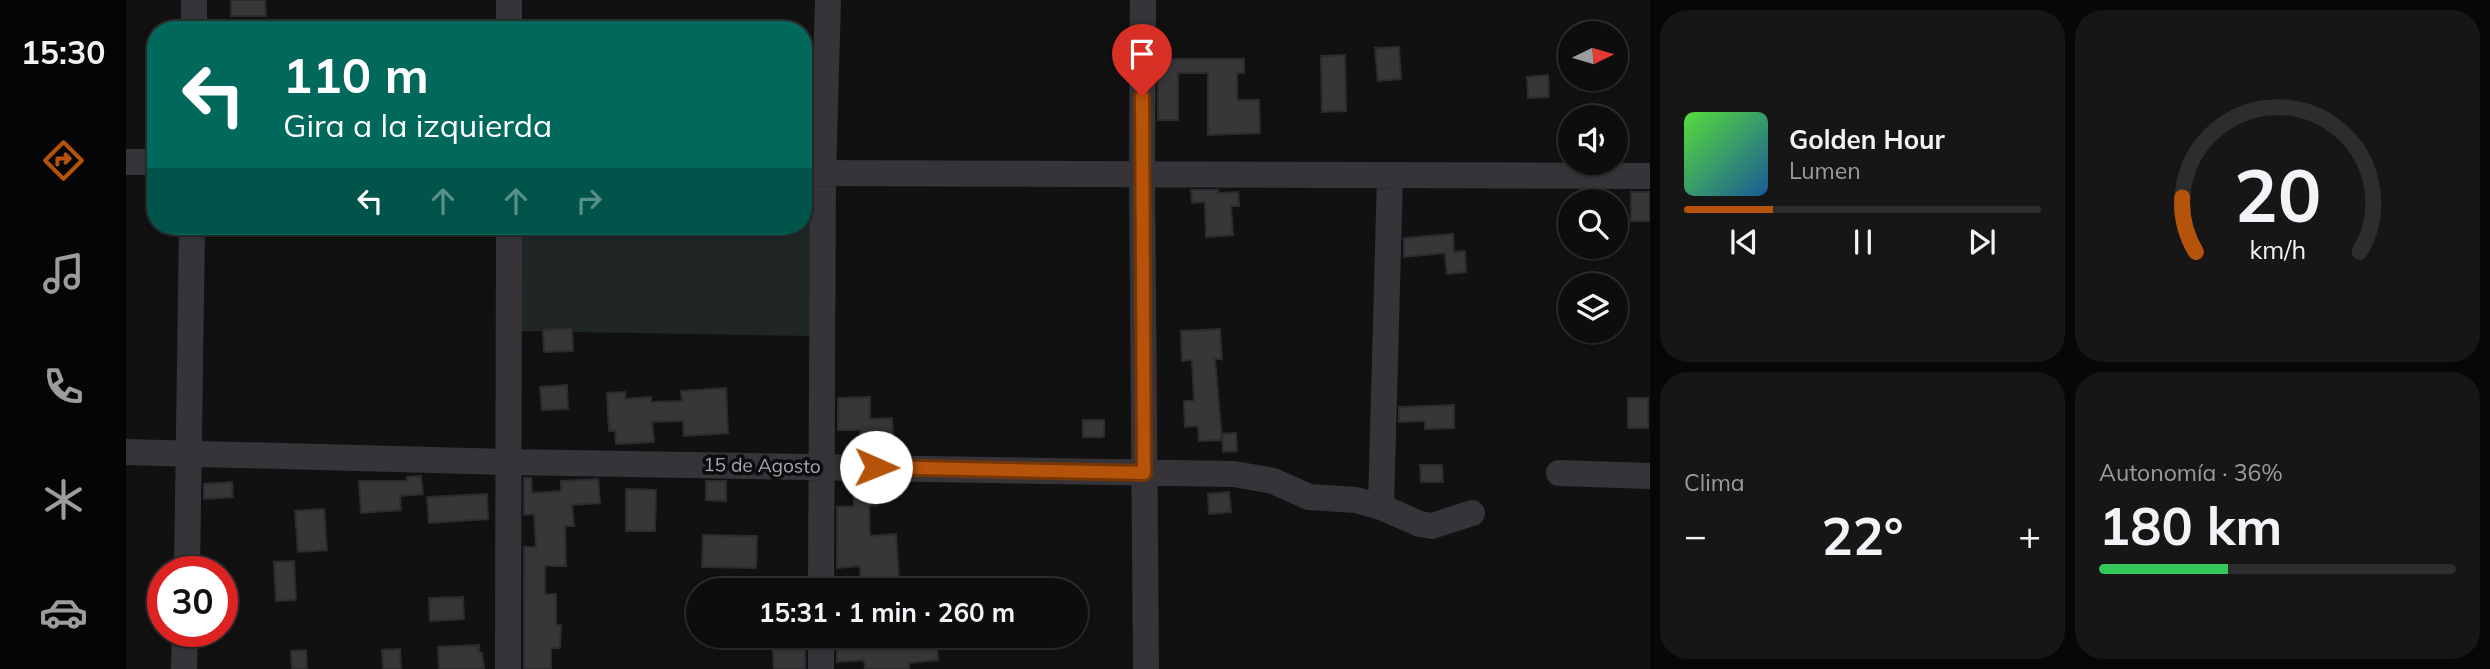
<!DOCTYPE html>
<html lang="es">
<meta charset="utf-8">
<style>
:root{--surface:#0d0d0e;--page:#161617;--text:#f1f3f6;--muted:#9a9c9e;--line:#2d2d2e;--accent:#b45309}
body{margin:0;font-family:Mulish,sans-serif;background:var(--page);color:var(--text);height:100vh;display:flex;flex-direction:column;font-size:26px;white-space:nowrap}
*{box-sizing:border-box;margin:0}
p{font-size:23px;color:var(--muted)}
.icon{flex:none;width:38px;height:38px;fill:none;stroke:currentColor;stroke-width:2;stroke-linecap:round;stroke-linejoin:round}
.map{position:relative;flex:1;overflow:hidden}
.side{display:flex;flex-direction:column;gap:10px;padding:10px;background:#070708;width:840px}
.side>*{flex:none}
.hud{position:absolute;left:21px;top:21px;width:665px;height:214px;border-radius:28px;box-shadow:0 2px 5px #0004,0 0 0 2px var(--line);background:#00695c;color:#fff;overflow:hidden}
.needle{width:46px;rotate:85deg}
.buttons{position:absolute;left:1432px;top:21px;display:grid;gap:14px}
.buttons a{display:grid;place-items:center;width:70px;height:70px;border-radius:50%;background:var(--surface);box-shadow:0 2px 5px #0004,0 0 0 2px var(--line);font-size:35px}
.speed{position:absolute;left:21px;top:556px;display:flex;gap:14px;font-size:35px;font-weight:700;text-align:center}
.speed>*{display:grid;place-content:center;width:91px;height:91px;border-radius:50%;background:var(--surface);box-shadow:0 2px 5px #0004,0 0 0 2px var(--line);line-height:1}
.speed .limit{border:10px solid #d22;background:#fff;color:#111}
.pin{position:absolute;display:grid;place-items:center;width:60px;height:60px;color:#fff;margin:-72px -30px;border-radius:50% 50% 50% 0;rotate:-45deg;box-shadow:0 0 7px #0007}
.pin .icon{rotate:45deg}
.me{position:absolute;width:77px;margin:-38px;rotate:91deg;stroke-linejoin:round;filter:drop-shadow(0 0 5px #0008)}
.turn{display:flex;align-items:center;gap:24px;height:147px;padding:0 21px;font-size:32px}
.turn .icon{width:91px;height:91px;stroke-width:2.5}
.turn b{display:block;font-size:49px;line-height:60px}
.lanes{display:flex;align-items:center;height:66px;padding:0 21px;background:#0003;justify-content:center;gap:35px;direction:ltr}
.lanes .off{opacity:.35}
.big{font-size:52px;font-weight:700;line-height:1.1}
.side .card{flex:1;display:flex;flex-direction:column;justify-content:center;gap:10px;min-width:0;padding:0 24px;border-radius:28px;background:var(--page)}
.side .dial{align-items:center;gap:0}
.dial svg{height:182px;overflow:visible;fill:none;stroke:var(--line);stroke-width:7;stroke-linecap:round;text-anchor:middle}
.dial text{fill:var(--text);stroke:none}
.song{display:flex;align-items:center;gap:21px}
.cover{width:84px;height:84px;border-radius:10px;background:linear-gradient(135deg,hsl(110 70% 55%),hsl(210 70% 35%))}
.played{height:7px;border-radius:4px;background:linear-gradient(90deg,var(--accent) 25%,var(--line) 25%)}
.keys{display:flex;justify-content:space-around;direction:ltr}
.heat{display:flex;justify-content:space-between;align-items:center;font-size:38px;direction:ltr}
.charge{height:10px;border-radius:5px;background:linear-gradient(90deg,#34c759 36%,var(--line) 0)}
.side .tiles{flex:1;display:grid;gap:10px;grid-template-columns:repeat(2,1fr)}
.trip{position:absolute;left:560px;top:578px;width:402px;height:70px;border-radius:35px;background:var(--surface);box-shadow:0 2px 5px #0004,0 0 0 2px var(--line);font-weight:700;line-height:70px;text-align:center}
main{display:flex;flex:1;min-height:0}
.dock{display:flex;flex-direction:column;width:126px;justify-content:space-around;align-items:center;background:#050506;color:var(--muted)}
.dock .icon{width:49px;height:49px}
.dock .selected{color:var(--accent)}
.dock b{font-size:32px;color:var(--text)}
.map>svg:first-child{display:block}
.park{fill:#1f2624}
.building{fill:#373639;stroke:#2c2b2e;stroke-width:2}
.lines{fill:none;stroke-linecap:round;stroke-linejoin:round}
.minor{stroke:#363439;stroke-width:26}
.route-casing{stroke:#753606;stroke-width:18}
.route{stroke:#b45309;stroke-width:12}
.labels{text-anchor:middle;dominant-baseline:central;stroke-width:7;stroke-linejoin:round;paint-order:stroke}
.street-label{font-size:19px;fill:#a7a3b1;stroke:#0c0c0d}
</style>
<main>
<nav class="dock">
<b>15:30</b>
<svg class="icon selected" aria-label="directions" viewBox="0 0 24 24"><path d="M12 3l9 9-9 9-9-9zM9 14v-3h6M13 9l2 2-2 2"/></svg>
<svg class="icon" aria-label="music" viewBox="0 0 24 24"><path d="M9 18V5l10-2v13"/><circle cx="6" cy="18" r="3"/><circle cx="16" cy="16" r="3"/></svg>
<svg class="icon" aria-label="phone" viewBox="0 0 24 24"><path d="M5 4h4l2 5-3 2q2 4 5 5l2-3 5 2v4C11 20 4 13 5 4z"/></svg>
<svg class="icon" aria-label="climate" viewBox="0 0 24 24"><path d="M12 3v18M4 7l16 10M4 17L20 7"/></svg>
<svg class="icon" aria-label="car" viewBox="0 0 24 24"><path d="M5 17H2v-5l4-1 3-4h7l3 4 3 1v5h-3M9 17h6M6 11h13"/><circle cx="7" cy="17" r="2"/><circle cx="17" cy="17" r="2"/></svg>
</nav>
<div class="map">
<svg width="1524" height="669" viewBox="0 0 1524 669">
<rect width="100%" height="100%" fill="#111112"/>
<path class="park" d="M 677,178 L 690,178 L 686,336 L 389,331 L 390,226 L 677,226 Z"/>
<path class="building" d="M 105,0 L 139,0 L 140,16 L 105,16 Z
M 1273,47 L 1275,79 L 1252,81 L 1249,48 Z
M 1219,55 L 1220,111 L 1196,112 L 1195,56 Z
M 1032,59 L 1118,59 L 1118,73 L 1111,73 L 1111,100 L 1133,100 L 1134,133 L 1082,135 L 1082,73 L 1052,73 L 1052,120 L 1032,120 Z
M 1422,75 L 1423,97 L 1402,98 L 1401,77 Z
M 1065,190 L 1092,190 L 1092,193 L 1112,192 L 1113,206 L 1105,206 L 1107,235 L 1080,237 L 1079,202 L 1066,203 Z
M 1505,192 L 1524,192 L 1524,221 L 1505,221 Z
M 1327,234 L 1328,252 L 1339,251 L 1340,272 L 1321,274 L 1319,253 L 1278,257 L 1278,238 Z
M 446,328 L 447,351 L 418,352 L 417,330 Z
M 1094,329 L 1096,359 L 1089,359 L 1096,440 L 1073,441 L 1072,426 L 1059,427 L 1058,401 L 1068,401 L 1066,360 L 1056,361 L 1055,331 Z
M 441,385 L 442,409 L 416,410 L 414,387 Z
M 600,388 L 602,433 L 558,436 L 557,421 L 526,422 L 528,442 L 490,444 L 489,431 L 483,431 L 481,393 L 499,392 L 499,399 L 525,397 L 525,402 L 556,401 L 555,391 Z
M 744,397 L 744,419 L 766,418 L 768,450 L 746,452 L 746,445 L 735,445 L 734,430 L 712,430 L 712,398 Z
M 1502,398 L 1522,398 L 1522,428 L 1502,428 Z
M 1328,405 L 1328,428 L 1299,429 L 1299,421 L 1273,422 L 1273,407 Z
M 957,420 L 978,420 L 978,437 L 957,437 Z
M 1110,433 L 1111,451 L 1097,452 L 1096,434 Z
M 1294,465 L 1316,465 L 1317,482 L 1295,482 Z
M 295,476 L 297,494 L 274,496 L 275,510 L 235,513 L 233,481 L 281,481 L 281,477 Z
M 398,478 L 405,478 L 406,493 L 435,491 L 435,481 L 472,479 L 474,503 L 446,505 L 448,526 L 439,526 L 440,566 L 419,566 L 419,594 L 430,594 L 430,625 L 435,625 L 434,648 L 425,648 L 425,669 L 398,669 L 398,547 L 410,547 L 408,514 L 398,515 Z
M 580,481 L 600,481 L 600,501 L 580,500 Z
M 106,482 L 107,497 L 78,499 L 78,484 Z
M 727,484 L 750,484 L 752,505 L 743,506 L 744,536 L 770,534 L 773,582 L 766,583 L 766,590 L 735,590 L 734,566 L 711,568 L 711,507 L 728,506 Z
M 500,489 L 530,490 L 529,531 L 500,531 Z
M 1103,492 L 1105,512 L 1083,514 L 1082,494 Z
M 361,494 L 362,519 L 303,523 L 301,497 Z
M 198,509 L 201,550 L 172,552 L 169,511 Z
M 577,535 L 631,536 L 630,568 L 576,567 Z
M 168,561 L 170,600 L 150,601 L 148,562 Z
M 337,597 L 338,619 L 304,621 L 303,598 Z
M 646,635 L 679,635 L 679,669 L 648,669 Z
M 711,635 L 752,635 L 753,647 L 793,644 L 792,635 L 810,635 L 812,660 L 783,663 L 783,669 L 739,669 L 738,660 L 711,662 Z
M 353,645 L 353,653 L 356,653 L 358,669 L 313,669 L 312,647 Z
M 274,649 L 275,669 L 257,669 L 256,650 Z
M 180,650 L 181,669 L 166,669 L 165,651 Z"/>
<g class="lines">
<path class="minor" d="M 1017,0 L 1016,174 L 1020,669
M 68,30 L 68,0
M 383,30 L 383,0
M 0,162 L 30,162
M 677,173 L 1524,176
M 0,452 L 382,462 L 1108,474 L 1147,481 L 1183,497 L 1230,500 L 1255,507 L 1294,524 L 1306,526 L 1346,513
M 1433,473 L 1524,476
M 1255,507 L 1264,175
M 61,572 L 66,226
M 695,590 L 697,174 L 702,0
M 58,669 L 59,632
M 382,669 L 383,226
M 695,669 L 695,635"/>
</g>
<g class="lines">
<g class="route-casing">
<path id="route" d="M 750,467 L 1018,473 L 1016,96"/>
</g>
<use href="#route" class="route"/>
</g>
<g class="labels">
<g class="street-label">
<text transform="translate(636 465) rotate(1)">15 de Agosto</text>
</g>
</g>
</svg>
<div class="buttons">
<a><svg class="needle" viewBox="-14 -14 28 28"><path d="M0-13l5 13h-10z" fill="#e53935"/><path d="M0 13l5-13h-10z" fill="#9a9c9e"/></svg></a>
<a><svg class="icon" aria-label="sound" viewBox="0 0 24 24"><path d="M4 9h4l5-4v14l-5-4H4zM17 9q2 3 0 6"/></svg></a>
<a><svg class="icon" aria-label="search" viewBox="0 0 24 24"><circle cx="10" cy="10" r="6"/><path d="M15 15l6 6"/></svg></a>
<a><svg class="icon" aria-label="layers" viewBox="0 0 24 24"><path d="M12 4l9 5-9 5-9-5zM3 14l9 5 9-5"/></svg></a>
</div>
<div class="speed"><div class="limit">30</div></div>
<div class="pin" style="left:1016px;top:96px;background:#d93025"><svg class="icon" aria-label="arrive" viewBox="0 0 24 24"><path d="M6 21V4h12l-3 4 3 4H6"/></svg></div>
<svg class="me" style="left:750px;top:467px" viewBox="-20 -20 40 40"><circle r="19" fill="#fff"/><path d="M0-13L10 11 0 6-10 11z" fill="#b45309"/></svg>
<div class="trip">15:31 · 1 min · 260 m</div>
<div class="hud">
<div class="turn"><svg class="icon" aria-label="left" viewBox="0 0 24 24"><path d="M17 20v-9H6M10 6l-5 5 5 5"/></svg><div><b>110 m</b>Gira a la izquierda</div></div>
<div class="lanes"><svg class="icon" aria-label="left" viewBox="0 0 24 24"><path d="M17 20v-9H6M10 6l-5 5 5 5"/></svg><svg class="icon off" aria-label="ahead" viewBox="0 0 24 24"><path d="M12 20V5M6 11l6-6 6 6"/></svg><svg class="icon off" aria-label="ahead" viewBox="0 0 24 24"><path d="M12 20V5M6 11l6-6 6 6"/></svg><svg class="icon off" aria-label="right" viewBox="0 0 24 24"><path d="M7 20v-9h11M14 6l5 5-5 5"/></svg></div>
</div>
</div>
<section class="side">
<div class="tiles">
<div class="card">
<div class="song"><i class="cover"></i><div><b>Golden Hour</b><p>Lumen</p></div></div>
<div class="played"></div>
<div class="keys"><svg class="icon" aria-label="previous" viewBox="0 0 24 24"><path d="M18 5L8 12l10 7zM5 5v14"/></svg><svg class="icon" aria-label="pause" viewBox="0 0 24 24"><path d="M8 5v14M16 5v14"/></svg><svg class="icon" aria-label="next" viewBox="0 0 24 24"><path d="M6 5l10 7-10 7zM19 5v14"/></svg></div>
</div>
<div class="card dial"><svg viewBox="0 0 100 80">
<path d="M14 69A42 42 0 1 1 86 69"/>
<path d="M14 69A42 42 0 0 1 8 45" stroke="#b45309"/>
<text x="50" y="56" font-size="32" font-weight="700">20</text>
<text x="50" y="72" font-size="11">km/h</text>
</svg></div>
<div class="card"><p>Clima</p>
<div class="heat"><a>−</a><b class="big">22°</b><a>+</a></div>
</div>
<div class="card"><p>Autonomía · 36%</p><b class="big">180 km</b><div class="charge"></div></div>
</div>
</section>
</main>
